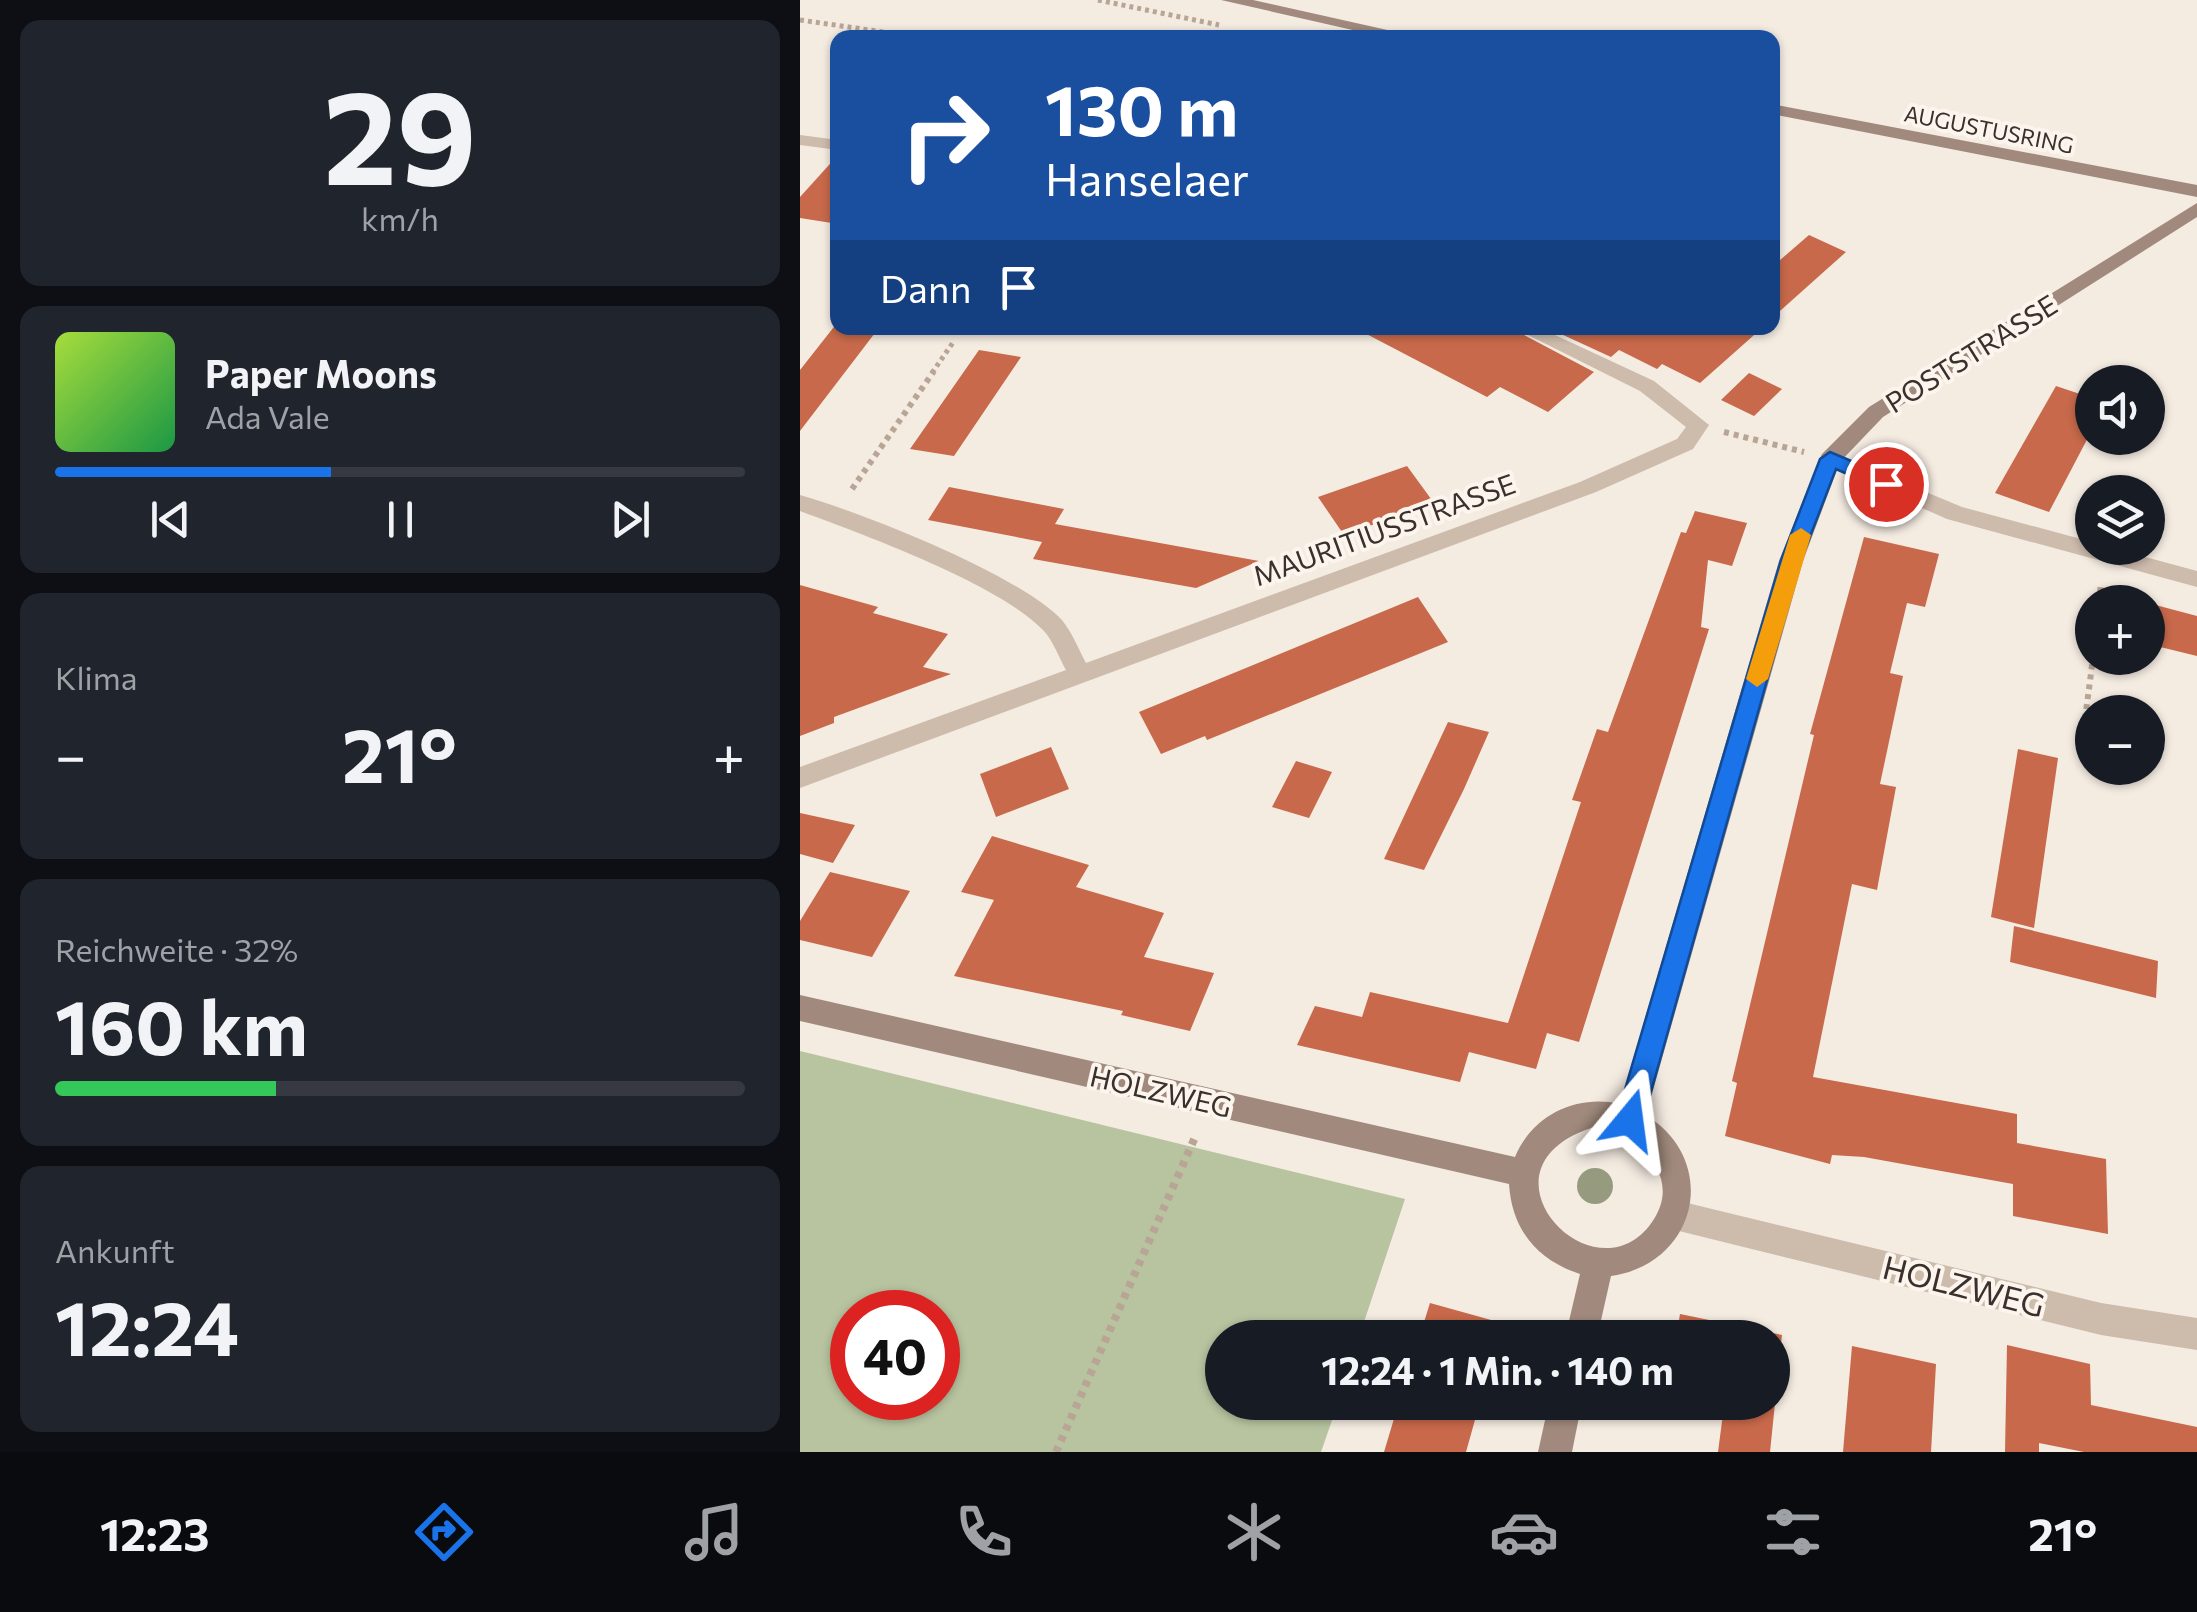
<!DOCTYPE html>
<html lang="de">
<meta charset="utf-8">
<style>
:root{--surface:#171b24;--page:#20242c;--text:#f1f3f6;--muted:#9ea1a6;--line:#363941;--accent:#1a73e8}
body{margin:0;font-family:Commissioner,sans-serif;background:var(--page);color:var(--text);height:100vh;display:flex;flex-direction:column;font-size:38px;white-space:nowrap}
*{box-sizing:border-box;margin:0}
p{font-size:32px;color:var(--muted)}
.icon{flex:none;width:55px;height:55px;fill:none;stroke:currentColor;stroke-width:2;stroke-linecap:round;stroke-linejoin:round}
.map{position:relative;flex:1;overflow:hidden}
.sheet{display:flex;flex-direction:column;gap:20px;padding:20px;background:#0d0f14;width:800px}
.sheet>*{flex:none}
.banner{position:absolute;left:30px;top:30px;width:950px;height:305px;border-radius:20px;box-shadow:0 2px 8px #0004;background:#1a4fa0;color:#fff;overflow:hidden}
.controls{position:absolute;left:1275px;top:365px;display:grid;gap:20px}
.controls a{display:grid;place-items:center;width:90px;height:90px;border-radius:50%;background:var(--surface);box-shadow:0 2px 8px #0004;font-size:50px}
.speed{position:absolute;left:30px;top:1290px;display:flex;gap:20px;font-size:50px;font-weight:700;text-align:center}
.speed>*{display:grid;place-content:center;width:130px;height:130px;border-radius:50%;background:var(--surface);box-shadow:0 2px 8px #0004;line-height:1}
.speed .limit{border:15px solid #d22;background:#fff;color:#111}
.pin{position:absolute;display:grid;place-items:center;width:85px;height:85px;color:#fff;margin:-42px;border:5px solid #fff;border-radius:50%;box-shadow:0 2px 10px #0007}
.me{position:absolute;width:110px;margin:-55px;rotate:16deg;stroke-linejoin:round;filter:drop-shadow(0 0 8px #0008)}
.turn{display:flex;align-items:center;gap:35px;height:210px;padding:0 50px;font-size:45px}
.turn .icon{width:130px;height:130px;stroke-width:2.5}
.turn b{display:block;font-size:70px;line-height:85px}
.then{display:flex;align-items:center;height:95px;padding:0 50px;background:#0003;gap:20px;font-size:38px}
.big{font-size:75px;font-weight:700;line-height:1.1}
.sheet .tile{flex:1;display:flex;flex-direction:column;justify-content:center;gap:15px;min-width:0;padding:0 35px;border-radius:20px;background:var(--page)}
.sheet .dial{align-items:center;gap:0}
.dial b{font-size:130px;line-height:1}
.song{display:flex;align-items:center;gap:30px}
.cover{width:120px;height:120px;border-radius:15px;background:linear-gradient(135deg,hsl(80 70% 55%),hsl(140 70% 35%))}
.played{height:10px;border-radius:5px;background:linear-gradient(90deg,var(--accent) 40%,var(--line) 40%)}
.keys{display:flex;justify-content:space-around;direction:ltr}
.heat{display:flex;justify-content:space-between;align-items:center;font-size:55px;direction:ltr}
.charge{height:15px;border-radius:8px;background:linear-gradient(90deg,#34c759 32%,var(--line) 0)}
.trip{position:absolute;left:405px;top:1320px;width:585px;height:100px;border-radius:50px;background:var(--surface);box-shadow:0 2px 8px #0004;font-weight:700;line-height:100px;text-align:center}
.menu{display:flex;height:160px;justify-content:space-around;align-items:center;background:#090b0e;color:var(--muted)}
.menu .icon{width:70px;height:70px}
.menu .active{color:var(--accent)}
.menu b{font-size:45px;color:var(--text)}
main{display:flex;flex:1;min-height:0}
.map>svg:first-child{display:block}
.green{fill:#b8c4a0;fill-rule:evenodd}
.building{fill:#c8694b}
.lines{fill:none;stroke-linecap:round;stroke-linejoin:round}
.path-far2{stroke:#b9a596;stroke-width:5;stroke-dasharray:4 4;stroke-linecap:butt}
.path-far1{stroke:#b9a596;stroke-width:6;stroke-dasharray:5 5;stroke-linecap:butt}
.path{stroke:#b9a596;stroke-width:8;stroke-dasharray:6 6;stroke-linecap:butt}
.street{fill:#cdbbac;fill-rule:evenodd}
.secondary{fill:#a18a7d;fill-rule:evenodd}
.tree{fill:#969b7f}
.route{fill:#1a73e8;stroke:#114b97;stroke-width:2.5}
.slow{fill:#f59e0b}
.labels{text-anchor:middle;dominant-baseline:central;stroke-width:8;stroke-linejoin:round;paint-order:stroke}
.far-street-label{font-size:22px;fill:#3b302b;stroke:#fbf5ee}
.street-label{font-size:28px;fill:#3b302b;stroke:#fbf5ee}
.near-street-label{font-size:32px;fill:#3b302b;stroke:#fbf5ee}
</style>
<main>
<section class="sheet">
<div class="tile dial"><b>29</b><p>km/h</p></div>
<div class="tile">
<div class="song"><i class="cover"></i><div><b>Paper Moons</b><p>Ada Vale</p></div></div>
<div class="played"></div>
<div class="keys"><svg class="icon" aria-label="previous" viewBox="0 0 24 24"><path d="M18 5L8 12l10 7zM5 5v14"/></svg><svg class="icon" aria-label="pause" viewBox="0 0 24 24"><path d="M8 5v14M16 5v14"/></svg><svg class="icon" aria-label="next" viewBox="0 0 24 24"><path d="M6 5l10 7-10 7zM19 5v14"/></svg></div>
</div>
<div class="tile"><p>Klima</p>
<div class="heat"><a>−</a><b class="big">21°</b><a>+</a></div>
</div>
<div class="tile"><p>Reichweite · 32%</p><b class="big">160 km</b><div class="charge"></div></div>
<div class="tile"><p>Ankunft</p><b class="big">12:24</b></div>
</section>
<div class="map">
<svg width="1397" height="1452" viewBox="0 0 1397 1452">
<rect width="100%" height="100%" fill="#f4ebe1"/>
<path class="green" d="M 0,1051 L 605,1199 L 559,1337 L 422,1338 L 422,1402 L 538,1403 L 521,1452 L 0,1452 ZM 52,1312 L 138,1312 L 138,1398 L 52,1398 Z"/>
<path class="building" d="M 38,155 L 38,224 L 0,218 L 0,197 Z
M 1009,235 L 1046,252 L 972,318 L 972,267 Z
M 37,323 L 38,328 L 78,329 L 0,431 L 0,370 Z
M 555,328 L 711,328 L 794,372 L 748,412 L 700,387 L 687,397 Z
M 748,328 L 962,328 L 900,383 L 862,364 L 857,369 L 819,350 L 811,357 Z
M 179,350 L 221,357 L 154,456 L 110,449 Z
M 949,373 L 982,389 L 954,416 L 921,400 Z
M 1256,386 L 1292,398 L 1292,430 L 1249,512 L 1195,493 Z
M 607,466 L 634,503 L 544,535 L 518,497 Z
M 149,487 L 264,509 L 255,524 L 459,561 L 396,588 L 233,559 L 242,542 L 128,520 Z
M 895,511 L 947,523 L 932,566 L 908,560 L 901,627 L 909,629 L 779,1042 L 747,1033 L 736,1069 L 669,1052 L 660,1082 L 497,1045 L 515,1006 L 562,1017 L 570,992 L 708,1023 L 781,802 L 772,800 L 797,729 L 808,732 L 881,532 L 886,533 Z
M 1064,537 L 1139,554 L 1125,607 L 1107,603 L 1090,673 L 1103,676 L 1080,784 L 1096,787 L 1077,890 L 1052,884 L 1013,1077 L 1217,1114 L 1217,1143 L 1306,1159 L 1308,1234 L 1213,1216 L 1213,1184 L 1064,1157 L 1032,1155 L 1030,1164 L 925,1136 L 937,1083 L 932,1081 L 1014,735 L 1010,734 Z
M 0,585 L 78,607 L 73,613 L 148,634 L 123,667 L 151,674 L 34,717 L 34,723 L 0,736 Z
M 618,597 L 648,642 L 407,740 L 405,736 L 361,754 L 339,712 Z
M 1348,603 L 1397,616 L 1397,656 L 1348,644 Z
M 648,722 L 689,732 L 664,789 L 624,870 L 584,859 Z
M 251,747 L 269,789 L 196,817 L 180,774 Z
M 1218,749 L 1258,758 L 1234,928 L 1191,917 Z
M 496,761 L 532,772 L 509,818 L 472,807 Z
M 0,813 L 55,825 L 33,863 L 0,854 Z
M 192,836 L 289,865 L 276,887 L 364,913 L 344,957 L 414,973 L 390,1031 L 321,1015 L 323,1011 L 154,976 L 194,900 L 161,892 Z
M 30,872 L 110,891 L 72,957 L 0,940 L 0,921 Z
M 1214,926 L 1358,961 L 1356,998 L 1210,962 Z
M 630,1303 L 702,1323 L 698,1338 L 619,1338 Z
M 880,1314 L 982,1335 L 970,1452 L 918,1452 L 924,1406 L 909,1402 L 972,1402 L 972,1338 L 876,1338 Z
M 1207,1345 L 1290,1364 L 1291,1405 L 1397,1427 L 1397,1452 L 1284,1452 L 1239,1443 L 1239,1452 L 1205,1452 Z
M 1052,1346 L 1136,1364 L 1131,1452 L 1043,1452 Z
M 599,1402 L 680,1402 L 666,1452 L 584,1452 Z"/>
<g class="lines">
<path class="path-far2" d="M 298,0 L 419,25
M 0,20 L 125,38
M 132,373 L 154,341"/>
<path class="path-far1" d="M 924,432 L 1004,452
M 52,489 L 134,371
M 1299,602 L 1301,583
M 1285,719 L 1293,658"/>
<path class="path" d="M 256,1452 L 396,1135"/>
<path class="street" d="M 0,135 L 38,140 L 38,150 L 0,145 Z
M 714,328 L 740,328 L 854,381 L 909,425 L 893,449 L 796,492 L 0,788 L 0,767 L 266,670 C 259,658 253,640 243,630 C 199,584 62,534 0,511 L 0,495 C 66,514 209,571 258,616 C 270,627 278,648 286,663 L 780,482 L 877,439 L 886,427 L 840,391 Z
M 1030,452 L 1162,507 L 1292,542 L 1292,548 L 1312,548 L 1397,571 L 1397,587 L 1147,519 L 1022,464 L 1019,459 L 1022,454 Z
M 875,1200 L 1301,1303 L 1397,1318 L 1397,1350 L 1301,1335 L 875,1230 L 864,1225 L 860,1215 L 864,1205 Z"/>
<path class="secondary" d="M 421,0 L 453,0 L 623,38 L 588,38 Z
M 972,104 L 1397,185 L 1397,197 L 972,114 Z
M 1397,203 L 1397,217 L 1083,417 L 1040,462 L 1003,561 L 846,1115 C 921,1162 897,1264 811,1276 L 797,1338 L 765,1338 L 780,1274 C 737,1260 712,1230 709,1184 L 0,1021 L 0,995 L 715,1157 C 732,1115 777,1094 820,1104 L 979,561 L 1022,454 L 1069,407 ZM 794,1127 C 834,1133 883,1173 854,1219 C 798,1308 663,1168 794,1127 Z
M 749,1402 L 782,1402 L 772,1452 L 738,1452 Z"/>
</g>
<circle class="tree" cx="795" cy="1186" r="18"/>
<path class="route" d="M 1030,452 L 1094,479 L 1097,484 L 1086,491 L 1036,469 L 1001,560 L 843,1120 L 839,1129 L 830,1133 L 820,1129 L 816,1120 L 981,560 L 1020,459 Z"/>
<path class="slow" d="M 1001,528 L 1011,535 L 968,679 L 957,687 L 946,679 L 990,535 Z"/>
<g class="labels">
<g class="far-street-label">
<text transform="translate(1189 129) rotate(11)">AUGUSTUSRING</text>
</g>
<g class="street-label">
<text transform="translate(1171 353) rotate(-32)">POSTSTRASSE</text>
<text transform="translate(584 529) rotate(-20)">MAURITIUSSTRASSE</text>
<text transform="translate(361 1091) rotate(13)">HOLZWEG</text>
</g>
<g class="near-street-label">
<text transform="translate(1164 1285) rotate(14)">HOLZWEG</text>
</g>
</g>
</svg>
<div class="controls">
<a><svg class="icon" aria-label="sound" viewBox="0 0 24 24"><path d="M4 9h4l5-4v14l-5-4H4zM17 9q2 3 0 6"/></svg></a>
<a><svg class="icon" aria-label="layers" viewBox="0 0 24 24"><path d="M12 4l9 5-9 5-9-5zM3 14l9 5 9-5"/></svg></a>
<a>+</a>
<a>−</a>
</div>
<div class="speed"><div class="limit">40</div></div>
<div class="pin" style="left:1086px;top:484px;background:#d93025"><svg class="icon" aria-label="arrive" viewBox="0 0 24 24"><path d="M6 21V4h12l-3 4 3 4H6"/></svg></div>
<svg class="me" style="left:830px;top:1120px" viewBox="-20 -20 40 40"><path d="M0-17L14 15 0 8-14 15z" fill="#1a73e8" stroke="#fff" stroke-width="4"/></svg>
<div class="trip">12:24 · 1 Min. · 140 m</div>
<div class="banner">
<div class="turn"><svg class="icon" aria-label="right" viewBox="0 0 24 24"><path d="M7 20v-9h11M14 6l5 5-5 5"/></svg><div><b>130 m</b>Hanselaer</div></div>
<div class="then">Dann<svg class="icon" aria-label="arrive" viewBox="0 0 24 24"><path d="M6 21V4h12l-3 4 3 4H6"/></svg></div>
</div>
</div>
</main>
<nav class="menu">
<b>12:23</b>
<svg class="icon active" aria-label="directions" viewBox="0 0 24 24"><path d="M12 3l9 9-9 9-9-9zM9 14v-3h6M13 9l2 2-2 2"/></svg>
<svg class="icon" aria-label="music" viewBox="0 0 24 24"><path d="M9 18V5l10-2v13"/><circle cx="6" cy="18" r="3"/><circle cx="16" cy="16" r="3"/></svg>
<svg class="icon" aria-label="phone" viewBox="0 0 24 24"><path d="M5 4h4l2 5-3 2q2 4 5 5l2-3 5 2v4C11 20 4 13 5 4z"/></svg>
<svg class="icon" aria-label="climate" viewBox="0 0 24 24"><path d="M12 3v18M4 7l16 10M4 17L20 7"/></svg>
<svg class="icon" aria-label="car" viewBox="0 0 24 24"><path d="M5 17H2v-5l4-1 3-4h7l3 4 3 1v5h-3M9 17h6M6 11h13"/><circle cx="7" cy="17" r="2"/><circle cx="17" cy="17" r="2"/></svg>
<svg class="icon" aria-label="filters" viewBox="0 0 24 24"><path d="M4 7h16M4 17h16"/><circle cx="9" cy="7" r="2"/><circle cx="15" cy="17" r="2"/></svg>
<b>21°</b>
</nav>
